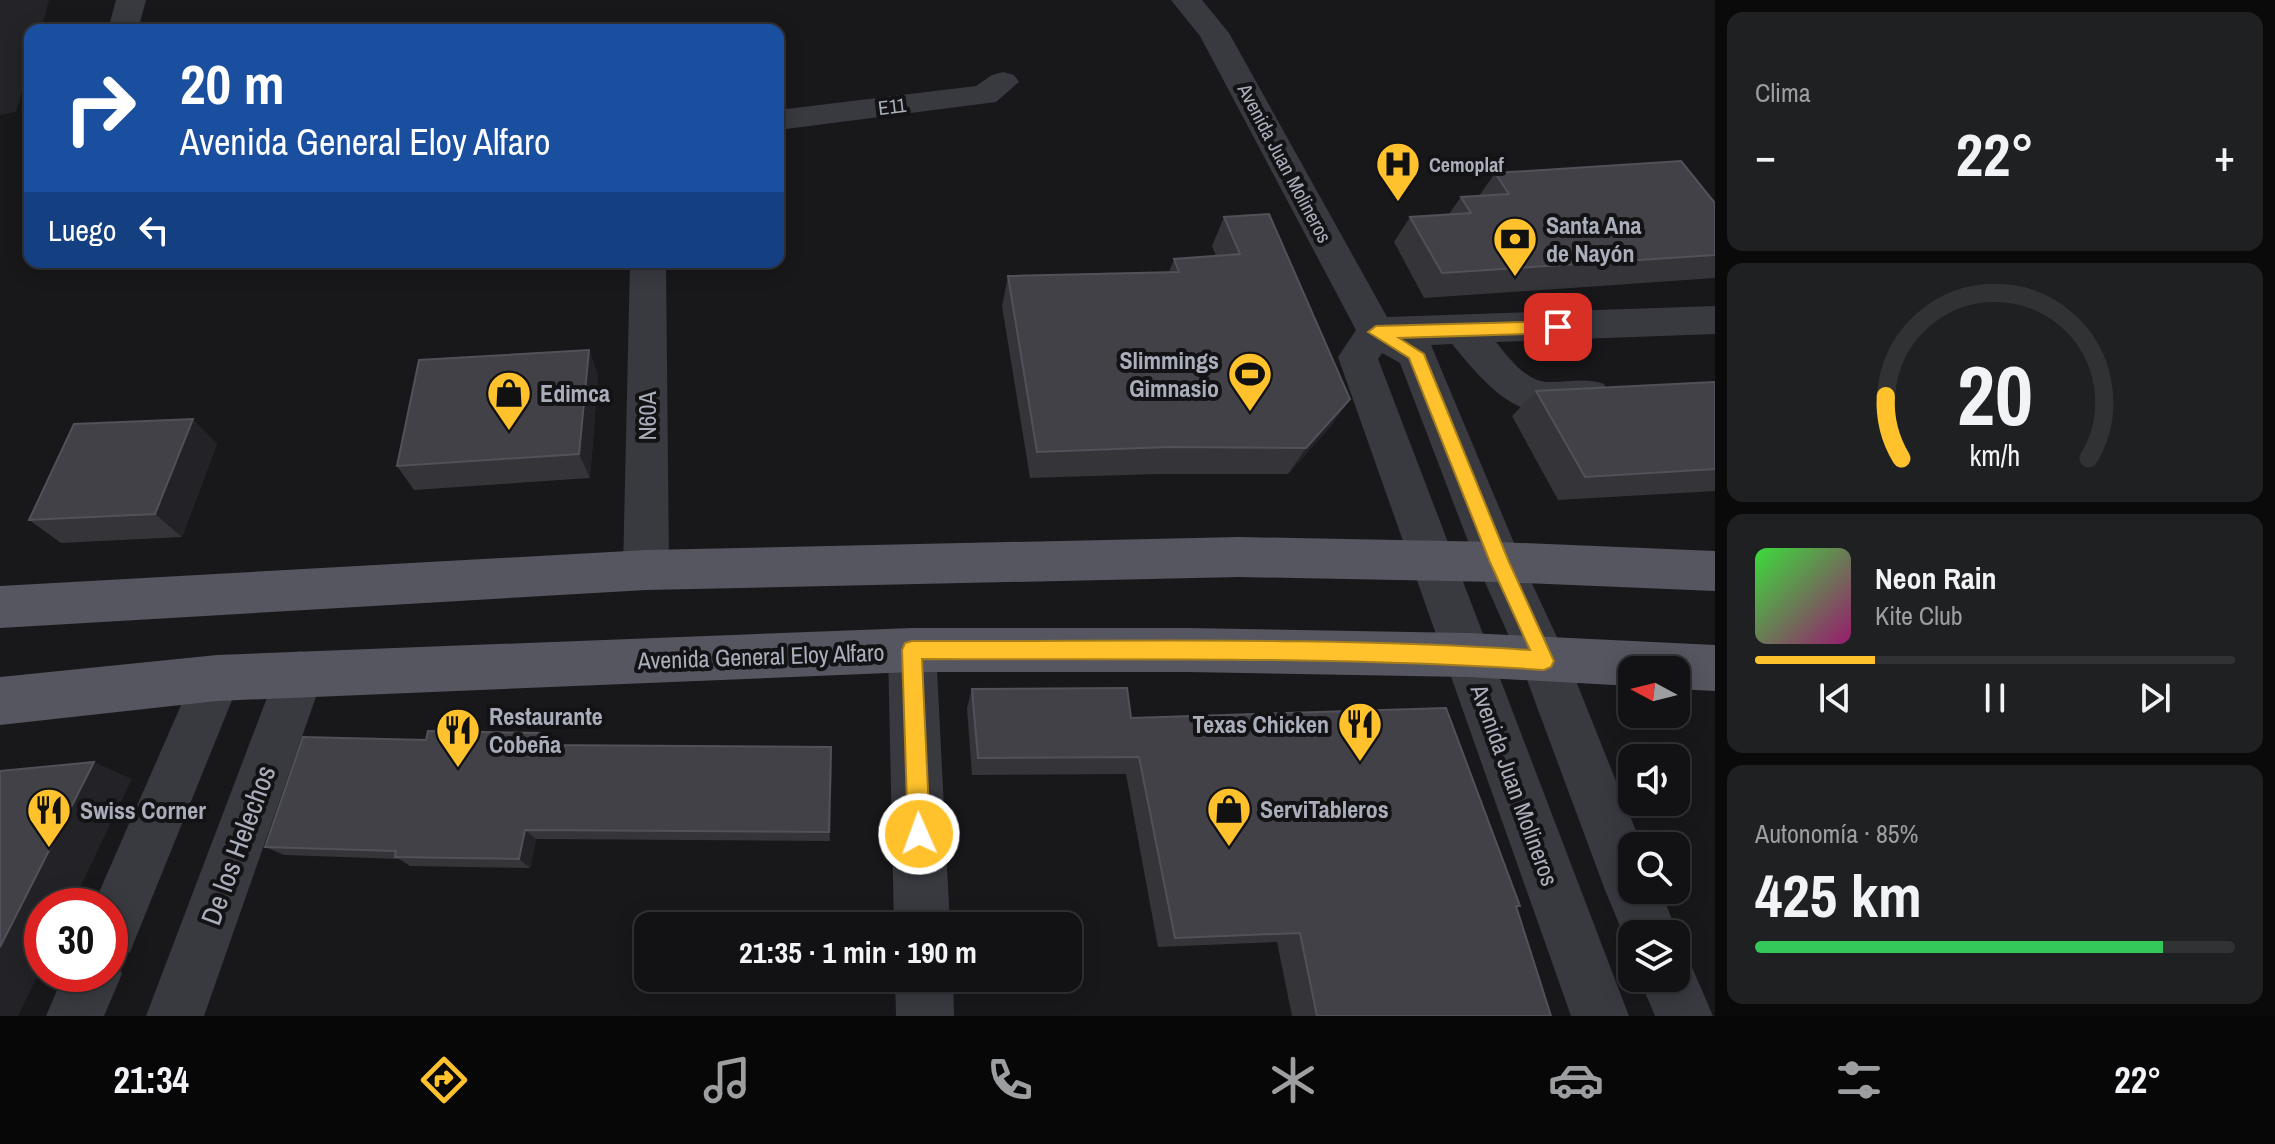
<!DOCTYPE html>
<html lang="es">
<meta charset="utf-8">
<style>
:root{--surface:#121214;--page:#1f2022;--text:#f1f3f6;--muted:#9c9ea0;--line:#313234;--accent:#ffc22c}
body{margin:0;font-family:"Archivo Narrow",sans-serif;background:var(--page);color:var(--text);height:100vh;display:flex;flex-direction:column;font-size:30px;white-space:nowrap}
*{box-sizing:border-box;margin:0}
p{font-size:26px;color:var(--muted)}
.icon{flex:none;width:44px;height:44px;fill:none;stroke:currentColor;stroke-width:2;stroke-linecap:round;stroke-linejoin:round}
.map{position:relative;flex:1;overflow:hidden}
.details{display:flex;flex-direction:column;gap:12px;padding:12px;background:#0a0a0b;width:560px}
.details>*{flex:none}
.banner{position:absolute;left:24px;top:24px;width:760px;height:244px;border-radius:16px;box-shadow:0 4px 20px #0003,0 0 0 2px var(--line);background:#1a4fa0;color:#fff;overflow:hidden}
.needle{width:52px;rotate:277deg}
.fabs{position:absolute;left:1618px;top:656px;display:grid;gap:16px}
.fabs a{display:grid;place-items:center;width:72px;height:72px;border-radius:16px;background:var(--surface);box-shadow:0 4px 20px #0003,0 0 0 2px var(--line);font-size:40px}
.speed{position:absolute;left:24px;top:888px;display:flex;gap:16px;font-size:40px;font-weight:700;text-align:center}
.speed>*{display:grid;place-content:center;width:104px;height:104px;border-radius:50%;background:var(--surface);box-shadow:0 4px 20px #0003,0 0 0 2px var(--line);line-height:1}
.speed .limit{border:12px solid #d22;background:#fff;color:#111}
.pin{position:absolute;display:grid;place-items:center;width:68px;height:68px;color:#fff;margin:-34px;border-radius:16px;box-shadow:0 4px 12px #0006}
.me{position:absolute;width:88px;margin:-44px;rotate:358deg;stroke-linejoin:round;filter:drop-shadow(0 0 6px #0008)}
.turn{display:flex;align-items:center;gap:28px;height:168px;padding:0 24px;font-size:36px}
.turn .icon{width:104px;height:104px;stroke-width:2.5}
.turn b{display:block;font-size:56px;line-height:68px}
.then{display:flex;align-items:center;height:76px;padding:0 24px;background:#0003;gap:16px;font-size:30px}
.big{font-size:60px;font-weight:800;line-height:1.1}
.details .tile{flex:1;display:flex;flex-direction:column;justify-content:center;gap:12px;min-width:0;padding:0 28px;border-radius:16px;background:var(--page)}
.details .dial{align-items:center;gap:0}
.dial svg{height:208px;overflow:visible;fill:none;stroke:var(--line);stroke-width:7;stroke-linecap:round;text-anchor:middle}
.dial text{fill:var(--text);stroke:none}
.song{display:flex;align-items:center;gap:24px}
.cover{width:96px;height:96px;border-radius:12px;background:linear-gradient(135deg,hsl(120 70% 55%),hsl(320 70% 35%))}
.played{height:8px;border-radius:4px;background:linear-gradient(90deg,var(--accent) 25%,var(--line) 25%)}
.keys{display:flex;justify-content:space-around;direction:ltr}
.heat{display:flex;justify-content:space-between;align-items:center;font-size:44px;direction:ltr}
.charge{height:12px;border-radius:6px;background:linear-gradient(90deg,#34c759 85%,var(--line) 0)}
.trip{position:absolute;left:634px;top:912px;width:448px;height:80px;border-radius:16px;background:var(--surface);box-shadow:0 4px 20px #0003,0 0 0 2px var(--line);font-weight:800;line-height:80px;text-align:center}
.tabs{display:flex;height:128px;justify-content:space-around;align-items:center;background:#070708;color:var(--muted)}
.tabs .icon{width:56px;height:56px}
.tabs .active{color:var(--accent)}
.tabs b{font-size:36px;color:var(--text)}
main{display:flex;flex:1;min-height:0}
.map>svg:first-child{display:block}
.built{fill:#242428}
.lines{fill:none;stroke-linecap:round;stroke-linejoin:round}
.minor{fill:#393a40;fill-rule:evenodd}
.major{fill:#55565f;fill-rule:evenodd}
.wall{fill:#343439}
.shaded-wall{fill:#232327}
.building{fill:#414147;stroke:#515259;stroke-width:2}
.route{fill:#ffc22c;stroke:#a67e1d;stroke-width:2}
.labels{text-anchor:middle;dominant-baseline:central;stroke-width:8;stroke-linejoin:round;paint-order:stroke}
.far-street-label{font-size:20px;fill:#aaaebb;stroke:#131316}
.far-poi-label{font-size:20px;font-weight:bold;fill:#aaaebb;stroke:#131316;text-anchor:start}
.poi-label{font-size:24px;font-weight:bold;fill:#aaaebb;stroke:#131316;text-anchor:start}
.street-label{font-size:24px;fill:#aaaebb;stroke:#131316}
.near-street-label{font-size:28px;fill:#aaaebb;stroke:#131316}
</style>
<main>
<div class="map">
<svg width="1715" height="1016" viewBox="0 0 1715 1016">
<rect width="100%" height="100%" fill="#18181b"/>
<path class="built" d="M 0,0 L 49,0 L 41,30 L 30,30 L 30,65 L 16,112 L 0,115 Z"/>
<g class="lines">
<path class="minor" d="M 116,0 L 146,0 L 138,30 L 108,30 Z
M 1171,0 L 1202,0 L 1229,33 L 1387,317 L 1715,306 L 1715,334 L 1496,342 C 1508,357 1525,380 1546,382 C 1567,383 1584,377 1604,384 L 1610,395 L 1604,406 C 1528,431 1497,399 1452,344 L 1431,345 L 1522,562 L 1568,661 L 1642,846 L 1632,846 L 1632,890 L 1660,890 L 1678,934 L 1676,939 L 1676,934 L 1632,934 L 1632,955 L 1605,890 L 1520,661 L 1476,562 L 1400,363 L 1382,353 L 1378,359 L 1629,1016 L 1571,1016 L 1338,357 L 1356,330 L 1200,36 Z
M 1003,72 L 1014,75 L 1019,82 L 996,102 L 778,130 L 778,110 L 976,86 L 992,75 Z
M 630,262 L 666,262 L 669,570 L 662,584 L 646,590 L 630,584 L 623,570 Z
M 912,628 L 929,634 L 936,650 L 950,926 L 894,926 L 888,650 L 895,634 Z
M 300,651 L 317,658 L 324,674 L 204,1016 L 146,1016 L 276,674 L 283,658 Z
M 217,655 L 234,662 L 241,678 L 130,952 L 115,958 L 122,974 L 104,1016 L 46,1016 L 64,974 L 110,974 L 110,906 L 93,906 L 200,662 Z
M 1676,953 L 1688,958 L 1713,1016 L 1655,1016 L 1639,978 L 1676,978 Z
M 895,978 L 953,978 L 954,1016 L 896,1016 Z"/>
<path class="major" d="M 1239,537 L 1499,542 L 1715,551 L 1715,591 L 1499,582 L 1239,577 L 646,590 L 0,628 L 0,586 L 646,550 Z
M 912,628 L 1187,628 L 1467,633 L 1715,645 L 1715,691 L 1676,689 L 1676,670 L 1632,670 L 1632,686 L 1467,677 L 1187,672 L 912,672 L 217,701 L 0,725 L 0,677 L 217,655 Z"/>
</g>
<path class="wall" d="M 1495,173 L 1715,203 L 1715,278 L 1424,298 L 1394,242 L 1410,217 L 1449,214 L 1461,197 L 1479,196 Z
M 1224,217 L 1350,399 L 1331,426 L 1288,474 L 1157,474 L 1030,478 L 1002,306 L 1008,276 L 1169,272 L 1174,259 L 1216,256 L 1212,246 Z
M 589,350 L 598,376 L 590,478 L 414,490 L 397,466 Z
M 1715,382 L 1715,491 L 1558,500 L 1512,416 L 1536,391 Z
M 217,444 L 182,537 L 61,543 L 29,520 Z
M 972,689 L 1131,718 L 1520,906 L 1516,907 L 1551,1016 L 1292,1016 L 1277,942 L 1158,947 L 1126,774 L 972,775 L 967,708 Z
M 554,744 L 554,745 L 832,759 L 830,841 L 536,839 L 530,868 L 410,866 L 399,859 L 284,855 L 265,847 Z"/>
<path class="shaded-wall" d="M 589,350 L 598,376 L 590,478 L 579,454 Z
M 1350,399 L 1331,426 L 1288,474 L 1306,448 Z
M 193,419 L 217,444 L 182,537 L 155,514 Z
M 544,733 L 554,744 L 551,757 L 541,745 Z
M 831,747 L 832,759 L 830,841 L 829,832 Z
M 94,762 L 132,779 L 71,906 L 42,906 L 42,967 L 18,1016 L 0,1016 L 0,947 Z
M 525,830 L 536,839 L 530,868 L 519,859 Z"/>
<path class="building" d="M 1681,161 L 1715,203 L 1715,255 L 1442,273 L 1410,217 L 1471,213 L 1461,197 L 1509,194 L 1495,173 Z
M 1269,214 L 1350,399 L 1306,448 L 1169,447 L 1037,452 L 1008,276 L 1179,272 L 1174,259 L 1240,254 L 1224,217 Z
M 589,350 L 579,454 L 397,466 L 419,360 Z
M 1715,382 L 1715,469 L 1585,477 L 1536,391 Z
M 193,419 L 155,514 L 29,520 L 74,424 Z
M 1127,688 L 1131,718 L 1446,708 L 1520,906 L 1516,906 L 1551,1016 L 1317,1016 L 1300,933 L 1175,938 L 1139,757 L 978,758 L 972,689 Z
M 428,731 L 544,733 L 541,745 L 831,747 L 829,832 L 525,830 L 519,859 L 395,857 L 396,851 L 265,847 L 303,737 L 426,740 Z
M 94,762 L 0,947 L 0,771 Z"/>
<path class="route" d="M 1558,321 L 1566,327 L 1558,333 L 1399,338 L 1424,354 L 1509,562 L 1554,661 L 1551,667 L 1544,670 C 1338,656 1129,660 922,659 L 930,834 L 927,842 L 919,845 L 911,842 L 908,834 L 902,650 L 905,643 L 912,641 C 1118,642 1324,636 1530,650 L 1490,562 L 1409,358 L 1368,332 L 1376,326 Z"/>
<defs>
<g id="hospital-pin" transform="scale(2.3)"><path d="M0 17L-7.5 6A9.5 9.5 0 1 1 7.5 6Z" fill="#ffc22c" stroke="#131316"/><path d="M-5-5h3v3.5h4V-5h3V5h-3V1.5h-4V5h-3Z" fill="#111"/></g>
<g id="bank-pin" transform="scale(2.3)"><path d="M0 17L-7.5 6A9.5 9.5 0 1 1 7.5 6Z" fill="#ffc22c" stroke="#131316"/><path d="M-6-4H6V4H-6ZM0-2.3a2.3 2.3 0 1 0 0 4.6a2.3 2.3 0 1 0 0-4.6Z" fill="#111"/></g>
<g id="stadium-pin" transform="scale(2.3)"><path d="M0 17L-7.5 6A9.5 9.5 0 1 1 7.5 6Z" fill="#ffc22c" stroke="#131316"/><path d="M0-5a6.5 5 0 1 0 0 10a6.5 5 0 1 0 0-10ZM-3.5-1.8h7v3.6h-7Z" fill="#111"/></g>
<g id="shop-pin" transform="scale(2.3)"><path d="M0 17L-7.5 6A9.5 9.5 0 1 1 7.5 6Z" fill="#ffc22c" stroke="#131316"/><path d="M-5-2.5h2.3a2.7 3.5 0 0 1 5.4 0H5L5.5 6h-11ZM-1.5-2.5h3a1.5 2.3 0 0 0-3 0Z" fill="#111"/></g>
<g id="restaurant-pin" transform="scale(2.3)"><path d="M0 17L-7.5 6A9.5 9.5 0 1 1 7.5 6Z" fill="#ffc22c" stroke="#131316"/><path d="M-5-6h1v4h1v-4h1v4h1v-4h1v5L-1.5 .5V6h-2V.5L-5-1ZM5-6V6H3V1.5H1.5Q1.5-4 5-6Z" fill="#111"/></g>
</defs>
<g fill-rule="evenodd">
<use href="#hospital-pin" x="1398" y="164"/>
<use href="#bank-pin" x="1515" y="239"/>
<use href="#stadium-pin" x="1250" y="374"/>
<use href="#shop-pin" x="509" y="393"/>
<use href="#restaurant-pin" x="1360" y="724"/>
<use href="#restaurant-pin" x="458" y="730"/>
<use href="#shop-pin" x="1229" y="809"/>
<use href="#restaurant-pin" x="49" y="810"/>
</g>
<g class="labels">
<g class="far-street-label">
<text transform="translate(892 106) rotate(-7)">E11</text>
<text transform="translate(1285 163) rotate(62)">Avenida Juan Molineros</text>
</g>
<g class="far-poi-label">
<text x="1429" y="164">Cemoplaf</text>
</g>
<g class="poi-label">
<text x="1546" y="225">Santa Ana<tspan x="1546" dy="28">de Nayón</tspan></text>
<text x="1219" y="360" text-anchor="end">Slimmings<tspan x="1219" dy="28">Gimnasio</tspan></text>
<text x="540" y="393">Edimca</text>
<text x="489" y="716">Restaurante<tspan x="489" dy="28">Cobeña</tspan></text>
<text x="1329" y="724" text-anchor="end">Texas Chicken</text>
<text x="1260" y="809">ServiTableros</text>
<text x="80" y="810">Swiss Corner</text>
</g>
<g class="street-label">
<text transform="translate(647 416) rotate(-90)">N60A</text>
<text transform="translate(761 656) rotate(-2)">Avenida General Eloy Alfaro</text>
<text transform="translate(1515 785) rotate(70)">Avenida Juan Molineros</text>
</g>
<g class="near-street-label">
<text transform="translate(238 845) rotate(-70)">De los Helechos</text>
</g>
</g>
</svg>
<div class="fabs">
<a><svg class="needle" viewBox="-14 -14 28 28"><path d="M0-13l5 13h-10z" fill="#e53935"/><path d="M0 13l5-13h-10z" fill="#9c9ea0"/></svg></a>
<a><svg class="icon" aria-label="sound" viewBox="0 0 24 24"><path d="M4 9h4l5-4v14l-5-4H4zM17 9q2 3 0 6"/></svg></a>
<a><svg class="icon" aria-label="search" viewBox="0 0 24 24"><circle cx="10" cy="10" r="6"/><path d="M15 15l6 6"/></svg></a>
<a><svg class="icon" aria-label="layers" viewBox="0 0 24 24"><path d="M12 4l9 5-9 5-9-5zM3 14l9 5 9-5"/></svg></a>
</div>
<div class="speed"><div class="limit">30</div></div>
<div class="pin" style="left:1558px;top:327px;background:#d93025"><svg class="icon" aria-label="arrive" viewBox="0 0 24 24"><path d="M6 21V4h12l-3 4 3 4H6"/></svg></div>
<svg class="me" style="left:919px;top:834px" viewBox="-20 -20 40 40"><circle r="17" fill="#ffc22c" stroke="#fff" stroke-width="3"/><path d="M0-11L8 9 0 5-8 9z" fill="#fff"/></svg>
<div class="trip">21:35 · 1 min · 190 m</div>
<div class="banner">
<div class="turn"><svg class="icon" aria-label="right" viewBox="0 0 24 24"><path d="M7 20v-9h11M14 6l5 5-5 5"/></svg><div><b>20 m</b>Avenida General Eloy Alfaro</div></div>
<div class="then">Luego<svg class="icon" aria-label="left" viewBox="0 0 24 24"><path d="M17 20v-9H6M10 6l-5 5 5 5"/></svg></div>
</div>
</div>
<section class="details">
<div class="tile"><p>Clima</p>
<div class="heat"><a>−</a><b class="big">22°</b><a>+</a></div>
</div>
<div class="tile dial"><svg viewBox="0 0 100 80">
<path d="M14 69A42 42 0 1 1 86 69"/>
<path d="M14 69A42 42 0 0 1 8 45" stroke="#ffc22c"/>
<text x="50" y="56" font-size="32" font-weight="700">20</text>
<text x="50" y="72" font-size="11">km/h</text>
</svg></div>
<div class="tile">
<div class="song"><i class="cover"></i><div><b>Neon Rain</b><p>Kite Club</p></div></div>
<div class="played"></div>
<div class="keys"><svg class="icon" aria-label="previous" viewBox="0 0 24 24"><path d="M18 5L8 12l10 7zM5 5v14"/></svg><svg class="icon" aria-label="pause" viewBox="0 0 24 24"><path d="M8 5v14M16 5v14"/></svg><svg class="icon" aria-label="next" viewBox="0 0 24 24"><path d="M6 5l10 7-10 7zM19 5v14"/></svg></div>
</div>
<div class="tile"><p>Autonomía · 85%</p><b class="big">425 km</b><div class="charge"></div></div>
</section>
</main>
<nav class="tabs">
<b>21:34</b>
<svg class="icon active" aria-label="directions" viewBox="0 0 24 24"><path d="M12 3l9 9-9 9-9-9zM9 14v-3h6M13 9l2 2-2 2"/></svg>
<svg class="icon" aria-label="music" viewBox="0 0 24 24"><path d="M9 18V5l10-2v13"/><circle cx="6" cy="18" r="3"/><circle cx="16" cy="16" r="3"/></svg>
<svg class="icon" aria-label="phone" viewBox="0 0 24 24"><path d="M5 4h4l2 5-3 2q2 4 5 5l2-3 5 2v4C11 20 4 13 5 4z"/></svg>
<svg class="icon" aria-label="climate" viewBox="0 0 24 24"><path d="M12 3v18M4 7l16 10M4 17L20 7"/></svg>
<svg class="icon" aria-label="car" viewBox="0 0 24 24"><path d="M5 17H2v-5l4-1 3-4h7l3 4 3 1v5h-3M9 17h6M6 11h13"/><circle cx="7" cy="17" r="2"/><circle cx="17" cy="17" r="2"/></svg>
<svg class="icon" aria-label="filters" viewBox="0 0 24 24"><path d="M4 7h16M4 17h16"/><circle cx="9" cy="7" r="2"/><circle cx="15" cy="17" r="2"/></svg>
<b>22°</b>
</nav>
